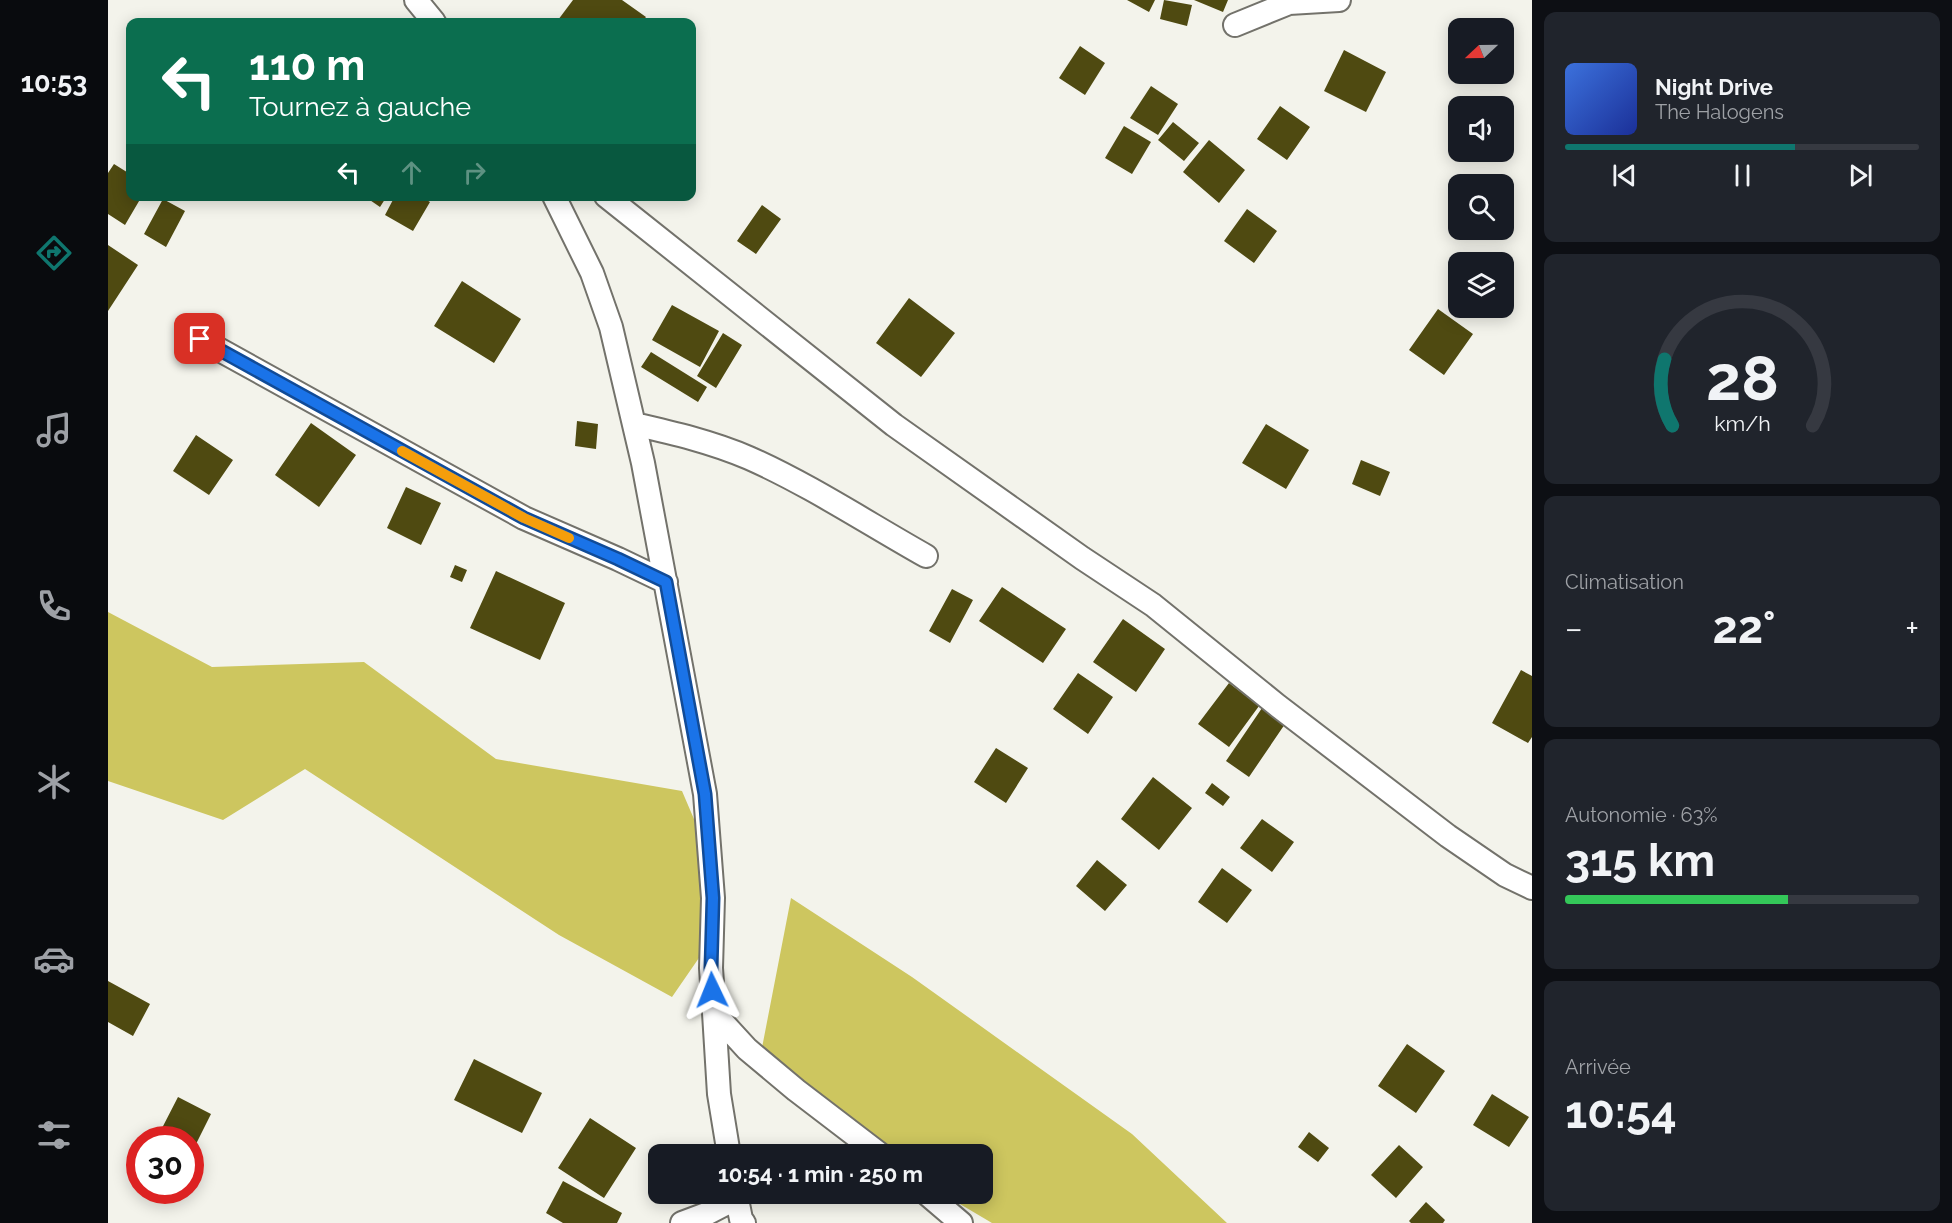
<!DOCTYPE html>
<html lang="fr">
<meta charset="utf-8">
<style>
:root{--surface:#171b24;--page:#20242c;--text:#f1f3f6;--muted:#9ea1a6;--line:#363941;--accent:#0f766e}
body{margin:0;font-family:Raleway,sans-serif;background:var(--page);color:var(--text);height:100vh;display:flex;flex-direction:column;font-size:22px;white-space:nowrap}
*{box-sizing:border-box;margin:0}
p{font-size:20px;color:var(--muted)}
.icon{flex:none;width:33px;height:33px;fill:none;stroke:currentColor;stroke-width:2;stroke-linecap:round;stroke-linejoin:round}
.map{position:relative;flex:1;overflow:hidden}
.sheet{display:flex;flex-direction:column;gap:12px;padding:12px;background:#0d0f14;width:420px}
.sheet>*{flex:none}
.top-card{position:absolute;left:18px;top:18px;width:570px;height:183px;border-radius:12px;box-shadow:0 3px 15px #0003;background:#0b6e4f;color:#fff;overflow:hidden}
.needle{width:39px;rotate:248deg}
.buttons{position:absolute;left:1340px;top:18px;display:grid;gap:12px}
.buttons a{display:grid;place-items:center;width:66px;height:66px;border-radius:12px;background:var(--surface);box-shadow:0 3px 15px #0003;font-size:30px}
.speed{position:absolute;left:18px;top:1126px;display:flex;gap:12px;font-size:30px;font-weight:700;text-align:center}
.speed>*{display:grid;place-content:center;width:78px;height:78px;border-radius:50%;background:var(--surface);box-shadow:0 3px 15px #0003;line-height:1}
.speed .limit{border:9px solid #d22;background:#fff;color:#111}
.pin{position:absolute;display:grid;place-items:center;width:51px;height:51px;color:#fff;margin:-26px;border-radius:12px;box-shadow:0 3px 9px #0006}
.me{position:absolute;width:66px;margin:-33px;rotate:358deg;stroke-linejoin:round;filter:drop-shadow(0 0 4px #0008)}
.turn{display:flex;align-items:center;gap:21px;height:126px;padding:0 24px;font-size:27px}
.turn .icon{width:78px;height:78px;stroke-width:2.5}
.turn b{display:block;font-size:42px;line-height:51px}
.lanes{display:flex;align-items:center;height:57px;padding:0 24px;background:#0003;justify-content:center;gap:30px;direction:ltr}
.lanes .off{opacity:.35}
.big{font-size:45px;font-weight:700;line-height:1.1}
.sheet .tile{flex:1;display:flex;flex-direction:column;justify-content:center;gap:9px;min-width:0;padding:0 21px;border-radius:12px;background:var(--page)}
.sheet .dial{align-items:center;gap:0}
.dial svg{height:156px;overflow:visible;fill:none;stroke:var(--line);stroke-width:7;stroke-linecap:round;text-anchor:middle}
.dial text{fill:var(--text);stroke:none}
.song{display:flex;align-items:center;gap:18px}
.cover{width:72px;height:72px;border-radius:9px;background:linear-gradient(135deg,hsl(220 70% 55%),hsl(230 70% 35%))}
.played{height:6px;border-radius:3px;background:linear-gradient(90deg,var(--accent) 65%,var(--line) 65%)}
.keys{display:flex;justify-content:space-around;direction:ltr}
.heat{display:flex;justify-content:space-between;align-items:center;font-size:33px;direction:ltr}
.charge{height:9px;border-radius:4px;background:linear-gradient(90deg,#34c759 63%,var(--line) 0)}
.trip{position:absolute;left:540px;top:1144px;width:345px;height:60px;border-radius:12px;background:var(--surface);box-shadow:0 3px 15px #0003;font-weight:700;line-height:60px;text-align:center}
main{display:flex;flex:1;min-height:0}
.tabs{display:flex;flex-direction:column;width:108px;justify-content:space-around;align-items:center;background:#090b0e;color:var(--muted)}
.tabs .icon{width:42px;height:42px}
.tabs .selected{color:var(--accent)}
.tabs b{font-size:27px;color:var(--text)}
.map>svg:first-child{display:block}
.forest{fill:#cdc65f}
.building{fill:#4f4a11}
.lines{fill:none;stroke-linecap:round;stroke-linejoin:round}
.street-casing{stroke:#73726b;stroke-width:26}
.street{stroke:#fff;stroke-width:22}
.route-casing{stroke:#114b97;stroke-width:15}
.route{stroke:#1a73e8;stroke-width:10}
.slow{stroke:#f59e0b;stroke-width:10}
</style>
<main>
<nav class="tabs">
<b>10:53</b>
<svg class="icon selected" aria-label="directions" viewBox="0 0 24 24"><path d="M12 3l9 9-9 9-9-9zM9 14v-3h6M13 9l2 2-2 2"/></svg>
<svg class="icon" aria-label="music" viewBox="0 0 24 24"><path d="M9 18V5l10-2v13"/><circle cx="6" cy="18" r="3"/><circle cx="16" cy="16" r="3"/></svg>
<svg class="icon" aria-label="phone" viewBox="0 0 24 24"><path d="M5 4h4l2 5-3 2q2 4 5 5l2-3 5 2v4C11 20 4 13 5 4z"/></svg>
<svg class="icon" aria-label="climate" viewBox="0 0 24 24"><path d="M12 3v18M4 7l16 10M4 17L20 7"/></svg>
<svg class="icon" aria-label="car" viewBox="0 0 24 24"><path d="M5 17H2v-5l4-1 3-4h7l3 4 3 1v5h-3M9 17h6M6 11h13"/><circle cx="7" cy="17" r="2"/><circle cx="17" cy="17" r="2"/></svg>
<svg class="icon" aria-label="filters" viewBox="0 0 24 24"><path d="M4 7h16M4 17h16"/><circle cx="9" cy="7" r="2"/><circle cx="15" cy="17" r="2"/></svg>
</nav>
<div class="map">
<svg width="1424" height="1223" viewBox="0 0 1424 1223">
<rect width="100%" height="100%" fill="#f3f3eb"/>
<path class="forest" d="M 0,612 L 104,667 L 256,662 L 388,759 L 574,791 L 609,873 L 604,939 L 564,997 L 451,935 L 197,769 L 115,820 L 0,781 Z
M 683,898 L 804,977 L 1024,1134 L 1119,1223 L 884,1223 L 835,1194 L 874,1194 L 874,1155 L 782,1155 L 652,1058 Z"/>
<path class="building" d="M 465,0 L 514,0 L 538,17 L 534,22 L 453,22 L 450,20 Z
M 1019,0 L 1047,0 L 1041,12 Z
M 1056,0 L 1084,5 L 1079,26 L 1052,19 Z
M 1086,0 L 1120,0 L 1115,12 Z
M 972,46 L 997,63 L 977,95 L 951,78 Z
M 1236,50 L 1278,72 L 1258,112 L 1216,91 Z
M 1043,86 L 1070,104 L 1050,135 L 1022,118 Z
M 1172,106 L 1202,127 L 1179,160 L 1149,139 Z
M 1065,122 L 1091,143 L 1076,161 L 1050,140 Z
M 1016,126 L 1043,142 L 1024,174 L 997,158 Z
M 1101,140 L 1137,170 L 1111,203 L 1075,172 Z
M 6,164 L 22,174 L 22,196 L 34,196 L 17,225 L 0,214 L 0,173 Z
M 256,196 L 279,196 L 272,207 Z
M 287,196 L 312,196 L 322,202 L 305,231 L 277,215 Z
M 55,199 L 77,211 L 58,247 L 36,234 Z
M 654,205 L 673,219 L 648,254 L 629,241 Z
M 1139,209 L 1169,231 L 1146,263 L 1116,241 Z
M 0,245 L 30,265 L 0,311 Z
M 354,281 L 413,319 L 386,363 L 326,326 Z
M 801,298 L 847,333 L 813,377 L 768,343 Z
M 564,305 L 611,331 L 592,367 L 544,340 Z
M 1330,309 L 1365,334 L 1336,375 L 1301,350 Z
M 615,333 L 634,345 L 608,388 L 589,376 Z
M 543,352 L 599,387 L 590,402 L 533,367 Z
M 469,421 L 490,424 L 488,449 L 467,446 Z
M 203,423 L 248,455 L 211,507 L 167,475 Z
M 1158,424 L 1201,450 L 1178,489 L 1134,463 Z
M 88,435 L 125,460 L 101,495 L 65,471 Z
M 1253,460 L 1282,472 L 1272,496 L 1244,484 Z
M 298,487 L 333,503 L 313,545 L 279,528 Z
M 347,565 L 359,570 L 354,582 L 342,577 Z
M 388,571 L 457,603 L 432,660 L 362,628 Z
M 894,587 L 958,629 L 935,663 L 871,621 Z
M 844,589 L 865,600 L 842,643 L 821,631 Z
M 1015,619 L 1057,649 L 1028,692 L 985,662 Z
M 1413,670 L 1424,676 L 1424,737 L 1420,743 L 1384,723 Z
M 970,673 L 1005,697 L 980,734 L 945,709 Z
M 1121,683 L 1151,706 L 1121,747 L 1090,724 Z
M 1154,708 L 1177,724 L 1141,777 L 1118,761 Z
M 888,748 L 920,768 L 898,803 L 866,782 Z
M 1045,777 L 1084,808 L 1051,850 L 1013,819 Z
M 1104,783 L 1122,797 L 1115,806 L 1097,793 Z
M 1154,819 L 1186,842 L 1164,872 L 1132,848 Z
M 989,860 L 1019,885 L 997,911 L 968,886 Z
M 1114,868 L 1144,890 L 1119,923 L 1090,902 Z
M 0,981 L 42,1004 L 25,1036 L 0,1022 Z
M 1299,1044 L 1337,1071 L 1308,1113 L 1270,1086 Z
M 366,1059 L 434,1093 L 414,1133 L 346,1100 Z
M 1384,1094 L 1421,1117 L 1401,1147 L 1365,1125 Z
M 70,1097 L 103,1114 L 85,1150 L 82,1149 L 82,1140 L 66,1140 L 52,1132 Z
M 482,1118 L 528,1148 L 496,1198 L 450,1168 Z
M 1201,1132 L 1221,1148 L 1210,1162 L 1190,1147 Z
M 1291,1145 L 1315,1167 L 1288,1198 L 1263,1175 Z
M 455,1181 L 514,1213 L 509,1223 L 455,1223 L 438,1213 Z
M 1318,1202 L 1337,1220 L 1335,1223 L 1303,1223 L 1301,1221 Z"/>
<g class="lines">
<g class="street-casing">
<path id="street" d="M 308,0 L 326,22
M 1127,25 L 1181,3 L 1231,0
M 446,196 L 484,273 L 503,327 L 535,463 L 597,794 L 605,898 L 603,968 L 606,1013 L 639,1049 L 688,1090 L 773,1155
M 498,196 L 786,425 L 974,558 L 1045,605 L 1170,706 L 1340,836 L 1397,875 L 1424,888
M 92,339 L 416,518 L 510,559 L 558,582
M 526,424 C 565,433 604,442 641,458 C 700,484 761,524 818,556
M 606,1013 L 611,1094 L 621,1155
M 628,1194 L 633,1219 L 636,1223
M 819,1194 L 853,1223
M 574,1223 L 598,1214 L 629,1198"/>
</g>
<use href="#street" class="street"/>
</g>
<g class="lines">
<g class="route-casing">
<path id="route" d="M 92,339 L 416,518 L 510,559 L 558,582 L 597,794 L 605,898 L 603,968 L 604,990"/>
</g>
<use href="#route" class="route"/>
<path class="slow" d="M 294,451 L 416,518 L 461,538"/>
</g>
</svg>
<div class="buttons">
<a><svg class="needle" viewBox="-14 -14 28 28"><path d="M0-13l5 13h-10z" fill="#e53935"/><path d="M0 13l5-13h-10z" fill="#9ea1a6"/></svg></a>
<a><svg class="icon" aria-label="sound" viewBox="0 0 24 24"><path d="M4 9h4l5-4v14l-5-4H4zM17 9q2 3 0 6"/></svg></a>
<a><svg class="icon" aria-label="search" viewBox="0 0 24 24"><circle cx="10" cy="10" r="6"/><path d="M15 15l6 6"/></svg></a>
<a><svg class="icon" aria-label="layers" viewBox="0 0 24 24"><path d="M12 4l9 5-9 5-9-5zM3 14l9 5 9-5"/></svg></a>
</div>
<div class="speed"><div class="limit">30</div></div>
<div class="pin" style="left:92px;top:339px;background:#d93025"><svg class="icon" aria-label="arrive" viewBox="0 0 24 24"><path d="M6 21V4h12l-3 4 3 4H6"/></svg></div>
<svg class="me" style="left:604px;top:990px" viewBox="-20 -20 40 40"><path d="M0-17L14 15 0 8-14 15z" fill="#1a73e8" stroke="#fff" stroke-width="4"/></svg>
<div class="trip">10:54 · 1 min · 250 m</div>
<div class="top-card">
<div class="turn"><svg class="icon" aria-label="left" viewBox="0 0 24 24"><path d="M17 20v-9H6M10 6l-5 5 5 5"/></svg><div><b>110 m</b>Tournez à gauche</div></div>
<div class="lanes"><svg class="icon" aria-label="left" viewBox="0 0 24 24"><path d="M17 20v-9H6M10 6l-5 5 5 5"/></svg><svg class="icon off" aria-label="ahead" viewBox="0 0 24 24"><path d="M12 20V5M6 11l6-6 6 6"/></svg><svg class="icon off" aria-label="right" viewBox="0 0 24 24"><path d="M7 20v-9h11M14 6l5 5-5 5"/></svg></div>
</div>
</div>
<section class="sheet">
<div class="tile">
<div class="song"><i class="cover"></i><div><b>Night Drive</b><p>The Halogens</p></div></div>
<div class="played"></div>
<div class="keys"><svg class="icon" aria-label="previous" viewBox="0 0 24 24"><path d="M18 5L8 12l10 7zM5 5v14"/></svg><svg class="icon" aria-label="pause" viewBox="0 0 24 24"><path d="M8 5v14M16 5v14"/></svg><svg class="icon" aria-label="next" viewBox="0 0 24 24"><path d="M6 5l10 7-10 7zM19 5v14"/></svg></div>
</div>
<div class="tile dial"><svg viewBox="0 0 100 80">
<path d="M14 69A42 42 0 1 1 86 69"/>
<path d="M14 69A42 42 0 0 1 10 35" stroke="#0f766e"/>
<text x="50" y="56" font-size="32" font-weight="700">28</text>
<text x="50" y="72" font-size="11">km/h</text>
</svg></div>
<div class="tile"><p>Climatisation</p>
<div class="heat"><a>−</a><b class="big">22°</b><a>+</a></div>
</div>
<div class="tile"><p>Autonomie · 63%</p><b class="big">315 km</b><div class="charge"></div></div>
<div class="tile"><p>Arrivée</p><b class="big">10:54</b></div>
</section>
</main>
